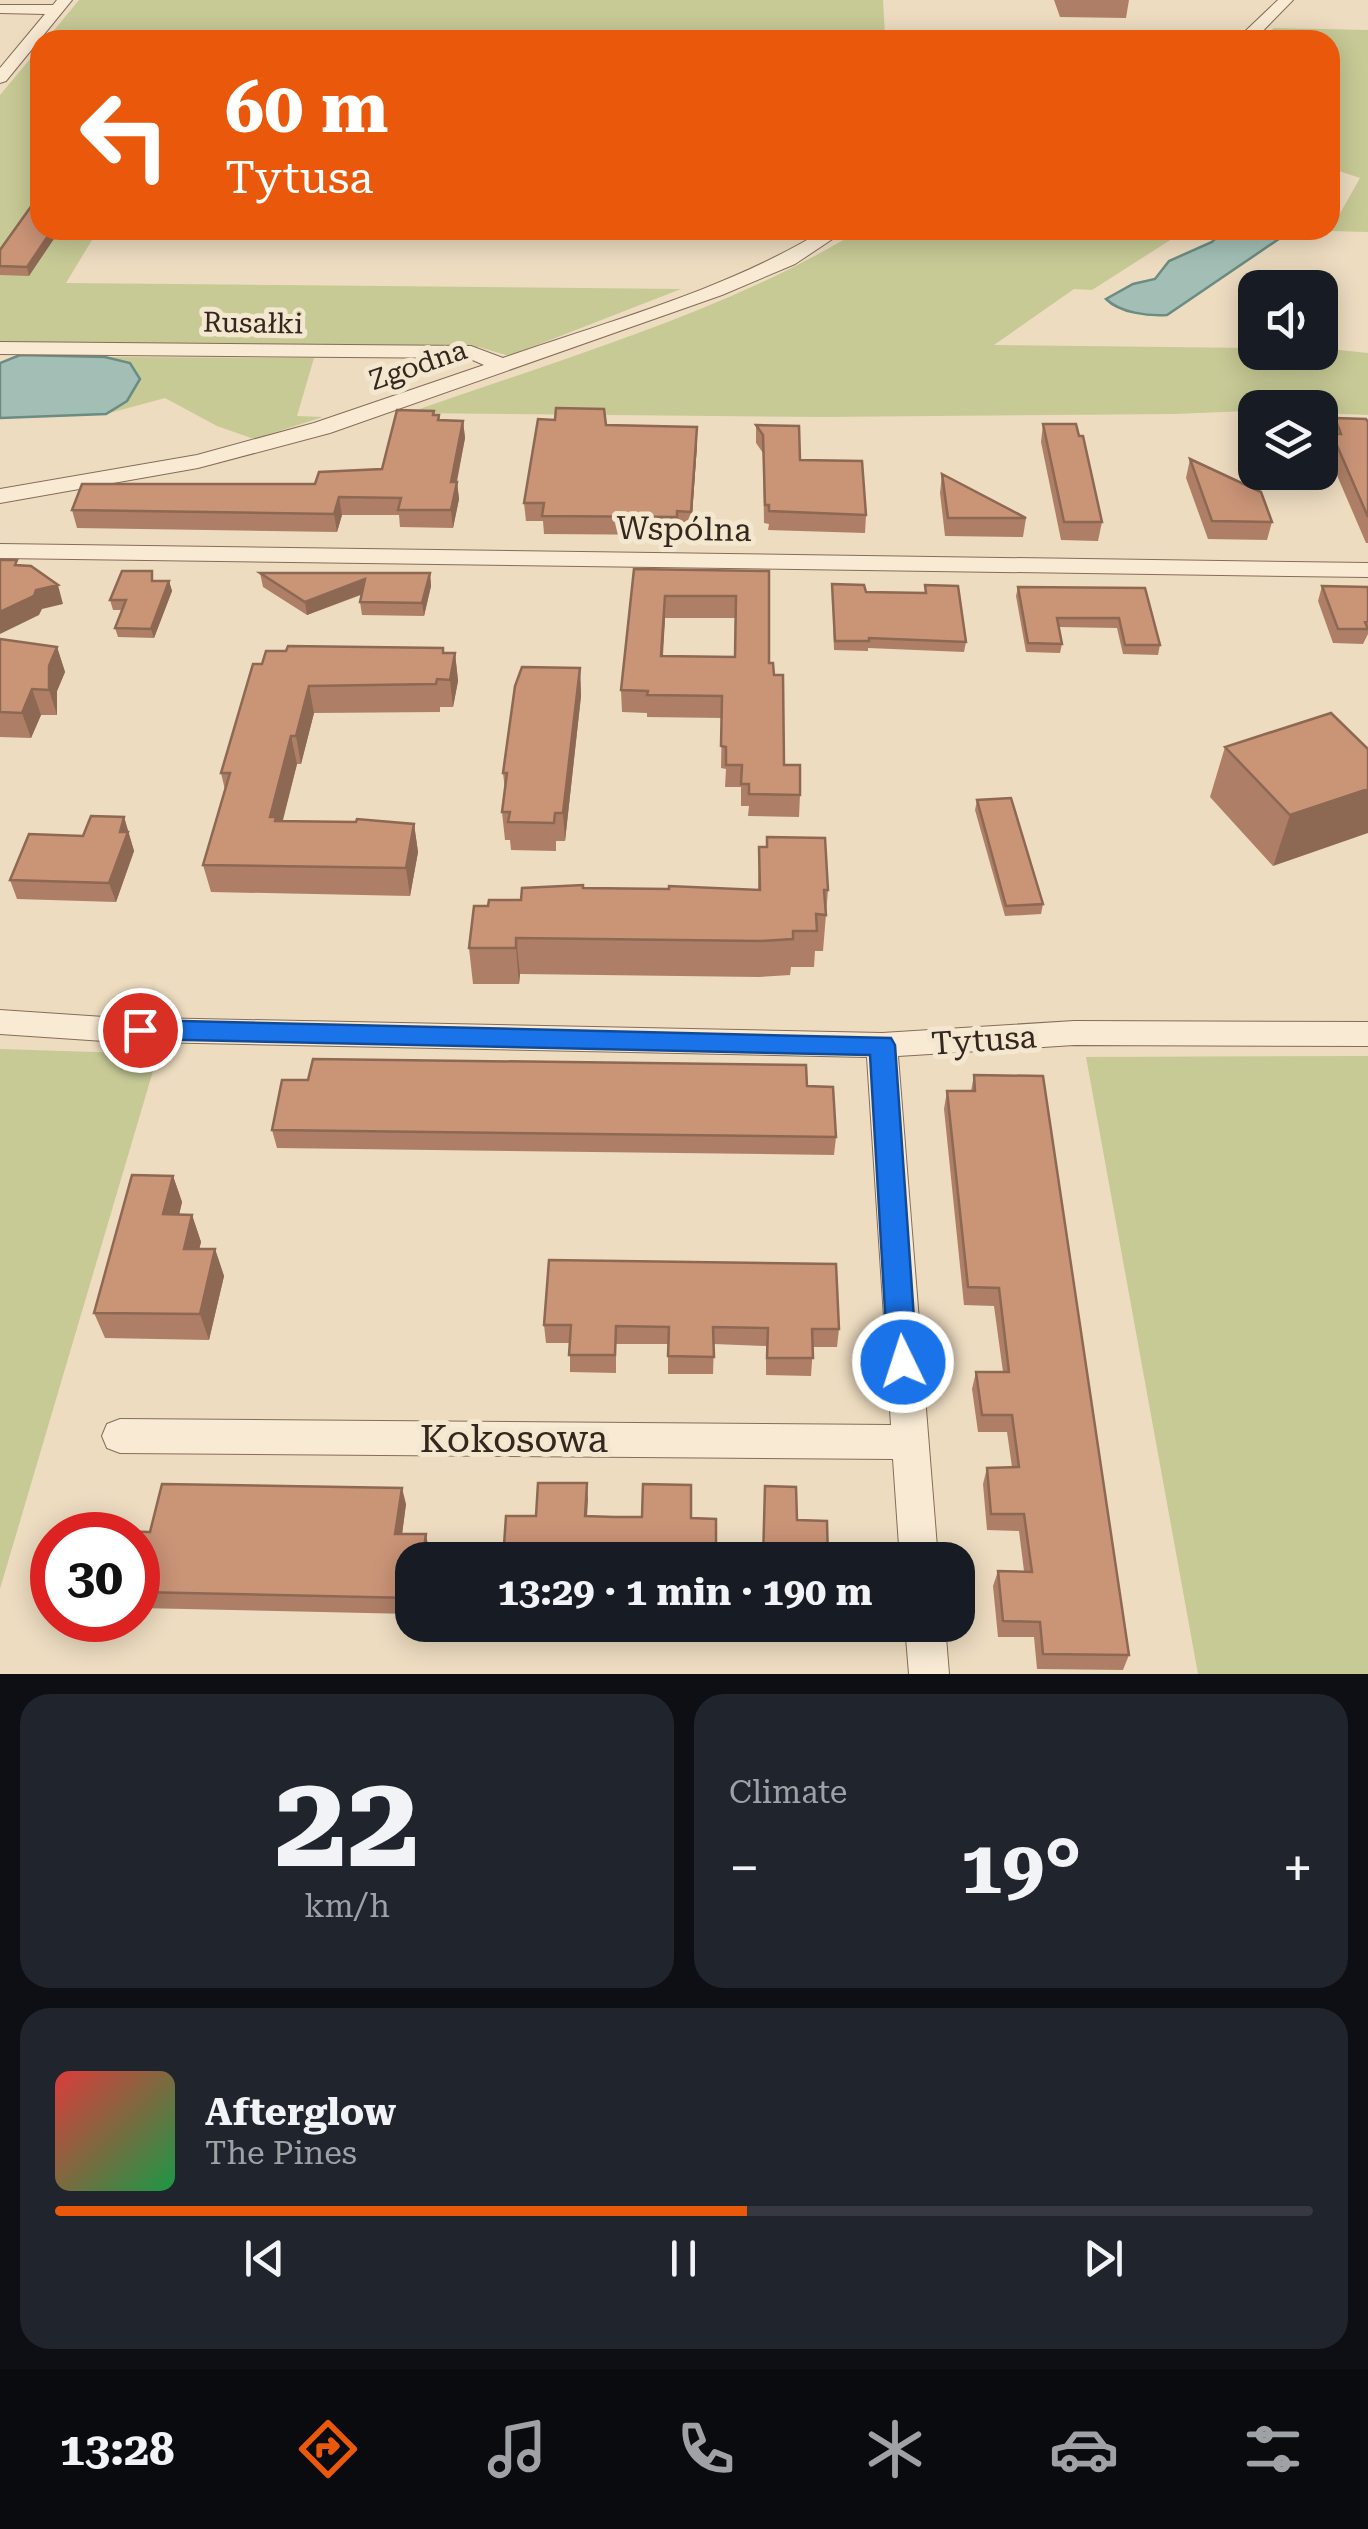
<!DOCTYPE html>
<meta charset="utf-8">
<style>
:root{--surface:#171b24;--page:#20242c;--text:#f1f3f6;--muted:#9ea1a6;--line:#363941;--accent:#ea580c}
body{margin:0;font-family:"Roboto Serif",serif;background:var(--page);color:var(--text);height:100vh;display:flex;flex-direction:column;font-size:38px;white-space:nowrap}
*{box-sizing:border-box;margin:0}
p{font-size:32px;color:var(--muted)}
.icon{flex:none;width:55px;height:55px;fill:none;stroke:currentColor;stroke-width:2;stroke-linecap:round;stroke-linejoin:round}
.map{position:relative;height:1674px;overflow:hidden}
.panel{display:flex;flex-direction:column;gap:20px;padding:20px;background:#0d0f14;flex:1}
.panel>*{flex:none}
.guide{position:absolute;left:30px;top:30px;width:1310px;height:210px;border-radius:30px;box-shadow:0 5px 25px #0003;background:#ea580c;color:#fff;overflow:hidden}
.fabs{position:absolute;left:1238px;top:270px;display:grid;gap:20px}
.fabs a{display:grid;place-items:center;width:100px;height:100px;border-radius:20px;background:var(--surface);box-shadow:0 5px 25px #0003;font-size:50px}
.speed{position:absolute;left:30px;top:1512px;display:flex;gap:20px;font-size:50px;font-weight:700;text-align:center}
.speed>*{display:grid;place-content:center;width:130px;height:130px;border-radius:50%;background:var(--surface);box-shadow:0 5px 25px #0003;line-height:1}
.speed .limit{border:15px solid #d22;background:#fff;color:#111}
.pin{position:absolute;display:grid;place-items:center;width:85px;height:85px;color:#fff;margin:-42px;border:5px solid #fff;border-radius:50%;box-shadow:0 2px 10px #0007}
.me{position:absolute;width:110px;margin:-55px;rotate:356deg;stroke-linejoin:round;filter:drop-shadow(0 0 8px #0008)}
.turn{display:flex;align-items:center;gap:35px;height:210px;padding:0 30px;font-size:45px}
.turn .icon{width:130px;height:130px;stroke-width:2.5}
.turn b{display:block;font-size:70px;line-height:85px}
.big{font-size:75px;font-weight:700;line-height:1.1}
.panel .card{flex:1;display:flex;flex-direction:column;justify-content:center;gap:15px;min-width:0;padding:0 35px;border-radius:30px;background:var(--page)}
.panel .dial{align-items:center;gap:0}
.dial b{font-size:130px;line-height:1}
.song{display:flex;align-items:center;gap:30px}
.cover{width:120px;height:120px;border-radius:15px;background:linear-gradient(135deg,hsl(0 70% 55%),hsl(140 70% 35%))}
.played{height:10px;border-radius:5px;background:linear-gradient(90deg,var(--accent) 55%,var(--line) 55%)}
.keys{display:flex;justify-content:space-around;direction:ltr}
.heat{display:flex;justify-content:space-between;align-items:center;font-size:55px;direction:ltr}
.panel .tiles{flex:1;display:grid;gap:20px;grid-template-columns:1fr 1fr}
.card:last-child{grid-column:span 2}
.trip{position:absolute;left:395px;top:1542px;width:580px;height:100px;border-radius:30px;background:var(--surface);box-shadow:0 5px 25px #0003;font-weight:700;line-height:100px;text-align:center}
.menu{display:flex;height:160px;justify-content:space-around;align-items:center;background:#090b0e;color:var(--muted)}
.menu .icon{width:70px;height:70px}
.menu .active{color:var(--accent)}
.menu b{font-size:45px;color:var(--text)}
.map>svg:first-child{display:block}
.green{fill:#c7ca95}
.water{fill:#a3bfb5;stroke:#6b8c82;stroke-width:2.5}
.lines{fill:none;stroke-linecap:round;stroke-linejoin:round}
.street-casing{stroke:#856d59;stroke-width:2}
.street{fill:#f8ead3;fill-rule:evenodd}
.wall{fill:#ae7f66;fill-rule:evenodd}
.shaded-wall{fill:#8d6853}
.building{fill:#ca9477;stroke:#8d6853;stroke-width:2.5;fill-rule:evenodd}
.route{fill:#1a73e8;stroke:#114b97;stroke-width:2.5}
.labels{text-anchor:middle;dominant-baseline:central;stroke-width:10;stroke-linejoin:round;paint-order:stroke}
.far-street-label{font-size:28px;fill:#35271d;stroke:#f4e7d0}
.street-label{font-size:32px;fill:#35271d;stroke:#f4e7d0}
.near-street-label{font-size:38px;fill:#35271d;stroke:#f4e7d0}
</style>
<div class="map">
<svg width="1368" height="1674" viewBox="0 0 1368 1674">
<rect width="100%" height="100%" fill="#eddcc0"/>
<path class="green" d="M 79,0 L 883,0 L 885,35 L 1230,36 L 1224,40 L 46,40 Z
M 1274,28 L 1368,30 L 1368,232 L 1330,231 L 1360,178 L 1330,168 L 1330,40 L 1258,40 Z
M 40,47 L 40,230 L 98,230 L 66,283 L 681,289 L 509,356 L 479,347 L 0,342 L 0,95 Z
M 860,230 L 1186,230 L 1092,290 L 1074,289 L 994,345 L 1255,348 L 1255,352 L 1320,352 L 1320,348 L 1368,353 L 1368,415 L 1320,413 L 1320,408 L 1175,414 L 825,417 L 408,413 C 557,360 725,313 860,230 Z
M 105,357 L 314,358 L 297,416 L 323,417 L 254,439 L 217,426 L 165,398 L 106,414 L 127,401 Z
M 0,1049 L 158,1054 L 0,1589 Z
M 1368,1056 L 1368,1674 L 1198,1674 L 1086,1057 Z"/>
<path class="water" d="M 1224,230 L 1292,230 L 1167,315 C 1148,316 1120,313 1106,299 L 1133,284 L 1155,279 L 1169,261 L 1212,242 Z
M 20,355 L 105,357 L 130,363 L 140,379 L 127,401 L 106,414 L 0,418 L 0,363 Z"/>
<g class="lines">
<g class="street-casing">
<path id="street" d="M 57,0 L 72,0 L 6,81 L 0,83 L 0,68 L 45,14 L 0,13 L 0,5 L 53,5 Z
M 1278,0 L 1293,0 L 1254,40 L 1236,40 Z
M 824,230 L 846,230 L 795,264 L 722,295 L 330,433 L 198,468 L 0,503 L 0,489 L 197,455 L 314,423 L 484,365 L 468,358 L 0,354 L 0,342 L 471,346 L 503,358 C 612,320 726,290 824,230 Z
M 0,544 L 1368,563 L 1368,577 L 0,558 Z
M 0,1010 L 104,1017 L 882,1033 L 1074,1021 L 1368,1022 L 1368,1046 L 1074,1045 L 898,1056 L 938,1560 L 900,1560 L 893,1459 L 120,1453 L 107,1448 L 102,1436 L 107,1424 L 120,1419 L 891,1425 L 867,1057 L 104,1041 L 0,1034 Z
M 905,1625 L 945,1625 L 949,1674 L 909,1674 Z"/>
</g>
<use href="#street" class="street"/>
</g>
<path class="wall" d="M 1054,0 L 1129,0 L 1126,18 L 1060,17 Z
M 40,194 L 29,276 L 0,275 L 0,250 Z
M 434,411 L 434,415 L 439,415 L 440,420 L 463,421 L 465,438 L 457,482 L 459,499 L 453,528 L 400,527 L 399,515 L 342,515 L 337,532 L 77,528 L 72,510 L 315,484 L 382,469 Z
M 1335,418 L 1368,422 L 1368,543 L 1366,543 L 1327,452 Z
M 1043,424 L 1102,522 L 1098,541 L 1061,540 L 1041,442 Z
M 606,425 L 697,445 L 691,530 L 677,530 L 677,535 L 544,534 L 543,521 L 526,521 L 524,503 Z
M 756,425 L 866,515 L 865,533 L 768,530 L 769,524 L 764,523 L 763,453 L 756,443 Z
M 1190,459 L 1272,522 L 1267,540 L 1208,539 L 1186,478 Z
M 942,474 L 1026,518 L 1023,537 L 945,536 L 940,493 Z
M 634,569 L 769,571 L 769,663 L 774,675 L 784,765 L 800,795 L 799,817 L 748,816 L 749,806 L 741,806 L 741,787 L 725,787 L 726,769 L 721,768 L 722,718 L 647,717 L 647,713 L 622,712 L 621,690 ZM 665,618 L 735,618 L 734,657 L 663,656 Z
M 260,573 L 430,573 L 431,586 L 424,616 L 362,615 L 360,602 L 361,595 L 307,615 L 263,587 Z
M 155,581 L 169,581 L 172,591 L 154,638 L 118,637 L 115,628 L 122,610 L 113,610 L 110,600 Z
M 832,584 L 866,592 L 925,593 L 925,585 L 966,642 L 964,652 L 868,648 L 868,651 L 834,650 Z
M 1322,586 L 1368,587 L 1368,634 L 1363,644 L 1333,643 L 1318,601 Z
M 1018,587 L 1145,588 L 1160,645 L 1158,655 L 1123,654 L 1117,628 L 1059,627 L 1062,644 L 1060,653 L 1026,652 L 1016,596 Z
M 0,639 L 57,647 L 65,672 L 57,691 L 57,715 L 41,715 L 31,738 L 0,737 Z
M 443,648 L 444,653 L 455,653 L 458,681 L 453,707 L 440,707 L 440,712 L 314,713 L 301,764 L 297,764 L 282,821 L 414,824 L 418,852 L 410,896 L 211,892 L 203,865 L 225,790 L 221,773 L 253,664 Z
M 580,668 L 581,696 L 565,841 L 556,841 L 556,851 L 511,850 L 510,840 L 505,840 L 502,812 L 505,790 L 503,773 Z
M 1331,713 L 1273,866 L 1210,797 L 1225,747 Z
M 977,800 L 1043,904 L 1041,914 L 1005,916 L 975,810 Z
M 124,817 L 134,851 L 116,902 L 17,899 L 10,880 L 83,836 Z
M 767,837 L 828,890 L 823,951 L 815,951 L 814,967 L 791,967 L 790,975 L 759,977 L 520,974 L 519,984 L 473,984 L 469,948 L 488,906 L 583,888 L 758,890 L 759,847 L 766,847 Z
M 974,1075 L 1129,1655 L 1123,1670 L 1037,1669 L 1034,1637 L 998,1637 L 993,1586 L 998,1571 L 1024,1571 L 1019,1531 L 987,1530 L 983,1484 L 987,1468 L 1012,1467 L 1007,1432 L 978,1432 L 972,1389 L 976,1372 L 1003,1372 L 994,1306 L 964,1305 L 944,1109 L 947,1091 L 971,1091 Z
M 807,1086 L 836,1137 L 834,1155 L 277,1148 L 272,1130 Z
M 173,1176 L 182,1202 L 179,1215 L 192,1215 L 201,1242 L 199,1249 L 215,1249 L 224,1276 L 209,1340 L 105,1338 L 94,1313 Z
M 549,1260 L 839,1329 L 837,1347 L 813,1347 L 811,1376 L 766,1375 L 766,1346 L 714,1344 L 713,1374 L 668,1374 L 668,1344 L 616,1344 L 616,1373 L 570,1372 L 570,1343 L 546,1343 L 544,1325 Z
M 406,1504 L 402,1534 L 429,1550 L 412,1560 L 412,1614 L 138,1608 L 138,1535 L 150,1532 Z"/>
<path class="shaded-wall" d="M 52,230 L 60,230 L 29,276 L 27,267 Z
M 463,421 L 465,438 L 453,499 L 451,482 Z
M 697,427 L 697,445 L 691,530 L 691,512 Z
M 457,482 L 459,499 L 453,528 L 451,510 Z
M 339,497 L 342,515 L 337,532 L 334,514 Z
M 430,573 L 431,586 L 424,616 L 422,603 Z
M 365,579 L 367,592 L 307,615 L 305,602 Z
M 169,581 L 172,591 L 154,638 L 151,629 Z
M 58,585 L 63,604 L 42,609 L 39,615 L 0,634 L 0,612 L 36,590 Z
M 665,596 L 665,618 L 661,678 L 661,656 Z
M 57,647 L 65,672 L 57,691 L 57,715 L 49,690 L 49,666 Z
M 455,653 L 458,681 L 453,707 L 450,680 Z
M 580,668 L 581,696 L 565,841 L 563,813 Z
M 309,686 L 314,713 L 301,764 L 296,736 Z
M 32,689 L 41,715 L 31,738 L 22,713 Z
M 291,736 L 297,764 L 280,832 L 270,817 Z
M 1368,789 L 1368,833 L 1273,866 L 1290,815 Z
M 124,817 L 134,851 L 116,902 L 109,883 L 120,832 Z
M 414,824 L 418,852 L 410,896 L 406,868 Z
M 516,938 L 520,974 L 519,984 L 516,948 Z
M 173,1176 L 182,1202 L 173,1241 L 163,1214 Z
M 192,1215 L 201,1242 L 193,1275 L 184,1249 Z
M 215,1249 L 224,1276 L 209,1340 L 200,1314 Z
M 587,1483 L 588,1500 L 586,1533 L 585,1516 Z
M 402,1488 L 406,1504 L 400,1550 L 395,1534 Z
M 426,1534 L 429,1550 L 428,1560 L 422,1560 Z"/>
<path class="building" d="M 40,194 L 40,230 L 52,230 L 27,267 L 0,266 L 0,250 Z
M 556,408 L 604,409 L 606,425 L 697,427 L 691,512 L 677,511 L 677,517 L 542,516 L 544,503 L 524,503 L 538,419 L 555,420 Z
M 397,410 L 434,411 L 433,415 L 439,415 L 438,420 L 463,421 L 451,482 L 457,482 L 451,510 L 398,510 L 401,498 L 339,497 L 334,514 L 72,510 L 82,484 L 315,484 L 319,472 L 382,469 Z
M 1335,418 L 1366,419 L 1368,422 L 1368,517 L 1332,434 L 1341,434 Z
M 1043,424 L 1076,424 L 1079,436 L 1083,436 L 1102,522 L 1064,522 Z
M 756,425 L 799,426 L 800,460 L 862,461 L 866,515 L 769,511 L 769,505 L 765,505 L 763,435 Z
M 1190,459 L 1261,492 L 1272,522 L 1212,521 Z
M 942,474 L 1026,518 L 948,518 Z
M 0,560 L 17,560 L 15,565 L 31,566 L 58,585 L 36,590 L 34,596 L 0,612 Z
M 634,569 L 769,571 L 769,663 L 773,663 L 774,675 L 783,675 L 784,765 L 800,765 L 800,795 L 749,794 L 749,784 L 741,784 L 742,765 L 726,765 L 726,747 L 721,746 L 722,696 L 647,695 L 648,691 L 621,690 ZM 665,596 L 736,596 L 735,657 L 661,656 Z
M 122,571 L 152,571 L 152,581 L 169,581 L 151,629 L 115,628 L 126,600 L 110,600 Z
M 260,573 L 430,573 L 422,603 L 360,602 L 365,579 L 305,602 Z
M 832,584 L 864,585 L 866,592 L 926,593 L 925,585 L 958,586 L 966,642 L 869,638 L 869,641 L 835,641 Z
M 1322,586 L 1368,587 L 1368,621 L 1365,622 L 1368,629 L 1338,629 Z
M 1018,587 L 1145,588 L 1160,645 L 1125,645 L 1119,618 L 1057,618 L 1062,644 L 1028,643 Z
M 0,639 L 57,647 L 49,666 L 49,690 L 32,689 L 22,713 L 0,712 Z
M 288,646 L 443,648 L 443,653 L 455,653 L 450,680 L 437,679 L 436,684 L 309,686 L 296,736 L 291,736 L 270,817 L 276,817 L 275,821 L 356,822 L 357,819 L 414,824 L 406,868 L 203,865 L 230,773 L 221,773 L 253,664 L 262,664 L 266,651 L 286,651 Z
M 522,667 L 580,668 L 563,813 L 555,813 L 554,823 L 508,822 L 510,812 L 502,812 L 507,773 L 503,773 L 515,686 Z
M 1331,713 L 1368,749 L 1368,789 L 1290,815 L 1225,747 Z
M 1011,798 L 1043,904 L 1006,906 L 977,800 Z
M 91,816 L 124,817 L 120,832 L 128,832 L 109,883 L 10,880 L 29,834 L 83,836 Z
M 767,837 L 825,838 L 828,890 L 824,890 L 826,915 L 816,914 L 817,931 L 793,931 L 793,939 L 760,941 L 516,938 L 516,948 L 469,948 L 474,906 L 488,906 L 489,900 L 521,900 L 522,888 L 583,885 L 583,888 L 669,889 L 669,886 L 760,890 L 759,847 L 767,847 Z
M 313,1059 L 806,1065 L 807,1086 L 833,1087 L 836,1137 L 272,1130 L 282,1080 L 308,1080 Z
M 974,1075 L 1043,1076 L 1129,1655 L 1043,1654 L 1040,1622 L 1003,1621 L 998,1571 L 1032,1572 L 1024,1514 L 991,1514 L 987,1468 L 1019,1467 L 1012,1415 L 982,1415 L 976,1372 L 1009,1372 L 999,1288 L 968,1287 L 947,1091 L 975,1091 Z
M 132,1175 L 173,1176 L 163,1214 L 192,1215 L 184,1249 L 215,1249 L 200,1314 L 94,1313 Z
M 549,1260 L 836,1264 L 839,1329 L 812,1329 L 813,1358 L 767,1358 L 768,1328 L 713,1327 L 714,1357 L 668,1356 L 669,1327 L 616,1326 L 615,1355 L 569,1355 L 571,1325 L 544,1325 Z
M 538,1483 L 587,1483 L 585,1516 L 614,1517 L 642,1517 L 643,1484 L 691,1485 L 691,1518 L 716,1519 L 716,1560 L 503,1560 L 506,1516 L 536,1516 Z
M 162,1484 L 402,1488 L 395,1534 L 426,1534 L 422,1560 L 412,1560 L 412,1598 L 138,1592 L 138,1535 L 108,1535 L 109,1531 L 150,1532 Z
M 765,1486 L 796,1487 L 797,1520 L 827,1521 L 828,1560 L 763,1560 Z"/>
<path class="route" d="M 140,1020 L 891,1038 L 895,1045 L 917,1362 L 913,1372 L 903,1376 L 892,1372 L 888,1362 L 870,1055 L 140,1039 L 132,1036 L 128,1030 L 132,1023 Z"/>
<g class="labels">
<g class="far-street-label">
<text transform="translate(253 323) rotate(1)">Rusałki</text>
<text transform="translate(418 365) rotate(-19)">Zgodna</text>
</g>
<g class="street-label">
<text transform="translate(684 529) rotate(1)">Wspólna</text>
<text transform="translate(984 1040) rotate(-4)">Tytusa</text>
</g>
<g class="near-street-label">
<text x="514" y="1439">Kokosowa</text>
</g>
</g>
</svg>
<div class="fabs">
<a><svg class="icon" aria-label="sound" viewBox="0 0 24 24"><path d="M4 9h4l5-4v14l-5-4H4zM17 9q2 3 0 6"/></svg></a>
<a><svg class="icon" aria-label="layers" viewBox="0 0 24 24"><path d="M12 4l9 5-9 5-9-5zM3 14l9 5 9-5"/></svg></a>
</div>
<div class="speed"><div class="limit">30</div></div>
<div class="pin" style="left:140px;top:1030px;background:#d93025"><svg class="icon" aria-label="arrive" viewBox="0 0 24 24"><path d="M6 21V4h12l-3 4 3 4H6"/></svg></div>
<svg class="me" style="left:903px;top:1362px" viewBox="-20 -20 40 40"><circle r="17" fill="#1a73e8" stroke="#fff" stroke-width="3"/><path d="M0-11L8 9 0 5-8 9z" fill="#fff"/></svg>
<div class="trip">13:29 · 1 min · 190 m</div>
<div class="guide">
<div class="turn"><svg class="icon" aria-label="left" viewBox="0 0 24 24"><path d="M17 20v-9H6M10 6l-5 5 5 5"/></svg><div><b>60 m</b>Tytusa</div></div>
</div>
</div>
<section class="panel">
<div class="tiles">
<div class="card dial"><b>22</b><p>km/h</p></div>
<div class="card"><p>Climate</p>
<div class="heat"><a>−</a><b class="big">19°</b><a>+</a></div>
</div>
<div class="card">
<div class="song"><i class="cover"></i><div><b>Afterglow</b><p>The Pines</p></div></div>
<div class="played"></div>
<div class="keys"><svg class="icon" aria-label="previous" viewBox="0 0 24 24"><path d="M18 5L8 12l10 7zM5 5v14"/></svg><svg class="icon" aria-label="pause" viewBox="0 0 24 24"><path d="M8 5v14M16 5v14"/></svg><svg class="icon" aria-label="next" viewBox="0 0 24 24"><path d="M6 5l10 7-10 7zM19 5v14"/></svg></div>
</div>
</div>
</section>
<nav class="menu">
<b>13:28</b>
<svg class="icon active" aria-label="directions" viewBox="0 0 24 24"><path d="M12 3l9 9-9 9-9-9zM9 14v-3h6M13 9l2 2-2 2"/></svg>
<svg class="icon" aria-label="music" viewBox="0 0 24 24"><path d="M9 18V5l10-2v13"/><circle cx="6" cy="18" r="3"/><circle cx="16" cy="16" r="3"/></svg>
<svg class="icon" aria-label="phone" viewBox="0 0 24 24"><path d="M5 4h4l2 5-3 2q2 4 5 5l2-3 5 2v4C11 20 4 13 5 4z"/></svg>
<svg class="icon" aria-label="climate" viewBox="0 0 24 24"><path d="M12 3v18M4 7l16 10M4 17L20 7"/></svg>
<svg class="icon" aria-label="car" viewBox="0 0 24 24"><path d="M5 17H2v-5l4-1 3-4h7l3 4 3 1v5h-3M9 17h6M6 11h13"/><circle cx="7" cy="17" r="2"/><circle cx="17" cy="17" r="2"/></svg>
<svg class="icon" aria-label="filters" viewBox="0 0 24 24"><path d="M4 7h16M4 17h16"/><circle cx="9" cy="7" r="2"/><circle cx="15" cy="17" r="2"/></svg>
</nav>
